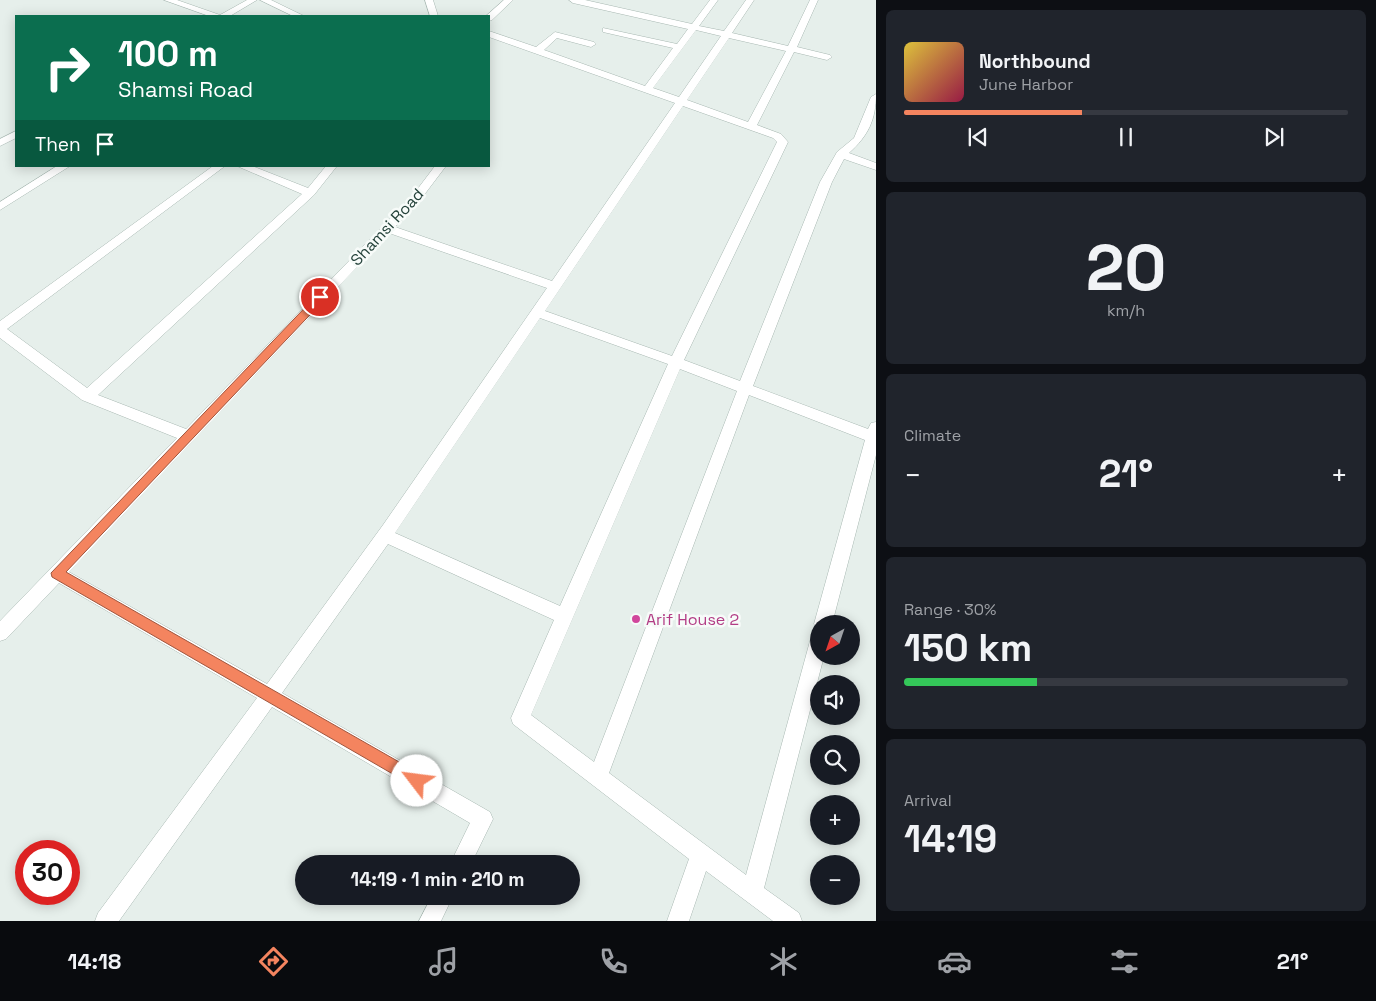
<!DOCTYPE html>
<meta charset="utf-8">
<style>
:root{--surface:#171b24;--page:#20242c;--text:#f1f3f6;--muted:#9ea1a6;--line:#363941;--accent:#f4845f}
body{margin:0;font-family:"Space Grotesk",sans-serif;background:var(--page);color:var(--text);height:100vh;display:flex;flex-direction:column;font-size:19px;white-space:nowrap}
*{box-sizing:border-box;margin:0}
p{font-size:16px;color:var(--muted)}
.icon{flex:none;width:28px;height:28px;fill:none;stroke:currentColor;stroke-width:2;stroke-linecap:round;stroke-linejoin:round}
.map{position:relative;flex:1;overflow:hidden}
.side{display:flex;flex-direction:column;gap:10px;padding:10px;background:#0d0f14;width:500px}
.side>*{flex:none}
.banner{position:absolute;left:15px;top:15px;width:475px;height:152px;border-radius:0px;box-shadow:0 2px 12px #0003;background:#0b6e4f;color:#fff;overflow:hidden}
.needle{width:32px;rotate:220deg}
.tools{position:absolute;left:810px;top:615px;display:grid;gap:10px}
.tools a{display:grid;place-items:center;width:50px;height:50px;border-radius:50%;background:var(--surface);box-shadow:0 2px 12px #0003;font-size:25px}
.speed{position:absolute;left:15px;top:840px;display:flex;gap:10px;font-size:25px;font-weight:700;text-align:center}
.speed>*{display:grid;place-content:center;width:65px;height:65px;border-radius:50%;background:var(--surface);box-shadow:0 2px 12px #0003;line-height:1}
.speed .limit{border:8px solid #d22;background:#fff;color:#111}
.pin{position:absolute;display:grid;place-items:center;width:42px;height:42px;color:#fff;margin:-21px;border:2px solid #fff;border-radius:50%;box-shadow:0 1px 5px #0007}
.me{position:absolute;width:55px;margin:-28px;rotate:300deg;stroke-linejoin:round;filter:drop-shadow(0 0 4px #0008)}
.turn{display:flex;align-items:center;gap:18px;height:105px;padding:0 20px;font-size:22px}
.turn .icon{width:65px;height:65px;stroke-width:2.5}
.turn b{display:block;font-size:35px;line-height:42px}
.then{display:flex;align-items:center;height:48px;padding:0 20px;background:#0003;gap:10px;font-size:19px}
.big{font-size:38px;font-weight:700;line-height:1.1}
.side .tile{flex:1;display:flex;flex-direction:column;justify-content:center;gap:8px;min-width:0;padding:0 18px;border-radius:8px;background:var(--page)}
.side .dial{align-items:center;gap:0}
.dial b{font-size:65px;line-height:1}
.song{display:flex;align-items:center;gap:15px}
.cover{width:60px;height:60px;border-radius:8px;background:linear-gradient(135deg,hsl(50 70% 55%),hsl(340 70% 35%))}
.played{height:5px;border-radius:2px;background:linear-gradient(90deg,var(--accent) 40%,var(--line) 40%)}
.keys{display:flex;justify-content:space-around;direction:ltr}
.heat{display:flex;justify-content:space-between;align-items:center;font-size:28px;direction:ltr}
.charge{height:8px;border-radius:4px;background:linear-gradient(90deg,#34c759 30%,var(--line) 0)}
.trip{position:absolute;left:295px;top:855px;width:285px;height:50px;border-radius:25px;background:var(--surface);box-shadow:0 2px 12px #0003;font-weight:700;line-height:50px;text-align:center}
.menu{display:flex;height:80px;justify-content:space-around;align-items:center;background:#090b0e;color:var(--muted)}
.menu .icon{width:35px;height:35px}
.menu .current{color:var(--accent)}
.menu b{font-size:22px;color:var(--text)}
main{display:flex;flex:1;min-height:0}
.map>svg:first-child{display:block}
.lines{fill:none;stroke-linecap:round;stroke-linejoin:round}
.minor-casing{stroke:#a8b8b2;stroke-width:1}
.minor{fill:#fff;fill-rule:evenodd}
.route{fill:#f4845f;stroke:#9f563e}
.hotel-dot{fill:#d1479c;stroke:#f7fbf9;stroke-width:2}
.labels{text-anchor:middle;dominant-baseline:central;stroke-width:5;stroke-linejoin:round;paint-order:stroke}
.street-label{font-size:16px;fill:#24423a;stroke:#f7fbf9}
.hotel-label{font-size:16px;fill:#b23c85;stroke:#f7fbf9;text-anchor:start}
</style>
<main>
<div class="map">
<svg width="876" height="921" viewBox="0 0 876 921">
<rect width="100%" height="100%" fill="#e6efeb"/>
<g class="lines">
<g class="minor-casing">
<path id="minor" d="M 164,0 L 177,0 L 220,15 L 247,0 L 257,0 L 230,16 L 209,16 Z
M 260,0 L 271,0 L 304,16 L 293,16 Z
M 425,0 L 433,0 L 438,16 L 430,16 Z
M 504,0 L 513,0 L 492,20 L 489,21 L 489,16 L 486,16 Z
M 569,0 L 585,0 L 692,24 L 710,0 L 718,0 L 699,26 L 724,31 L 746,0 L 754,0 L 732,33 L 788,46 L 810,0 L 818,0 L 797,47 L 830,55 L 832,57 L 827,60 L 794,52 L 757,125 L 781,134 L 788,142 L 684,360 L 740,381 L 820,182 L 837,152 L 854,138 L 871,97 L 876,94 C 876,120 868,136 849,153 L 876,163 L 876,170 L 844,159 L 832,182 L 753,386 L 868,429 L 871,423 L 876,422 L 876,455 L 832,624 L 819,624 L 819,630 L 814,624 L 865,440 L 749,395 L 609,773 L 746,875 L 810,641 L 813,635 L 819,633 L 819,656 L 824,656 L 764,888 L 799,913 L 802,921 L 773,921 L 706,871 L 689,921 L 667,921 L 689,859 L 513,724 L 511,718 L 554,620 L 388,544 L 282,693 L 490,812 L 493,819 L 471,864 L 450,864 L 470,823 L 272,707 L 119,921 L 95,921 L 98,913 L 257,698 L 59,583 L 6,639 L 0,641 L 0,621 L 177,438 L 82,400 L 0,338 L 0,321 L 213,166 L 225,166 L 7,329 L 87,388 L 302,194 L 237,166 L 252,166 L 308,188 L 326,166 L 337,166 L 314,195 L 98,395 L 186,429 L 413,195 L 435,166 L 446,166 L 421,199 L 395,227 L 552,281 L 675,103 L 489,37 L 489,31 L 536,47 L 555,32 L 594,42 L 596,44 L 591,47 L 557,38 L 544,50 L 645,86 L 673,48 L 603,32 L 603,28 L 677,44 L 688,29 L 573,3 ZM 696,30 L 721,36 L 679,97 L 653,88 ZM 729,38 L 786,51 L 748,122 L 687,100 ZM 683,106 L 773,138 L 777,142 L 672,356 L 545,311 ZM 389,233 L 547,288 L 383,525 L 267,684 L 69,572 ZM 540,318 L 668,364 L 560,606 L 395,533 ZM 680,369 L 737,391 L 594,762 L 531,715 Z
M 16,131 L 16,138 L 0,146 L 0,139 Z
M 57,166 L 70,166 L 0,210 L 0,202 Z
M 432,896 L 453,896 L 441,921 L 419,921 Z"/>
</g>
<use href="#minor" class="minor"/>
</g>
<path class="route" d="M 320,294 L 324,295 L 324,300 L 66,572 L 422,775 L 424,781 L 422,786 L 417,788 L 52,577 L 51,573 L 317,295 Z"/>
<circle class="hotel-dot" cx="636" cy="619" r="5"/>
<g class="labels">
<g class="street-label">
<text transform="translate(387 227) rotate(-47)">Shamsi Road</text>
</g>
<g class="hotel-label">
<text x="646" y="619">Arif House 2</text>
</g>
</g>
</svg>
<div class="tools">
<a><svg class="needle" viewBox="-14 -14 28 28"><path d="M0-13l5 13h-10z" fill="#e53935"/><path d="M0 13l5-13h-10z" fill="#9ea1a6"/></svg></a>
<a><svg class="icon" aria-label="sound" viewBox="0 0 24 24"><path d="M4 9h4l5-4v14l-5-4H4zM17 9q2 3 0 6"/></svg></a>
<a><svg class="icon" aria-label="search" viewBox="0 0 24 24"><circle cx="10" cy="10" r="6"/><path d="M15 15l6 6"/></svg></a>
<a>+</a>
<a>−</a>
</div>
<div class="speed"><div class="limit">30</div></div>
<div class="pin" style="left:320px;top:297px;background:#d93025"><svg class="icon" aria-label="arrive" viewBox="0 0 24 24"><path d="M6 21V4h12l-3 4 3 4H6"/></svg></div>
<svg class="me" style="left:417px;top:781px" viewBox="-20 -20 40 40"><circle r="19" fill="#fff"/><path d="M0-13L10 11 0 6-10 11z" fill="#f4845f"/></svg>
<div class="trip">14:19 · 1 min · 210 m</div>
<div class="banner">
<div class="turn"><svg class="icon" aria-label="right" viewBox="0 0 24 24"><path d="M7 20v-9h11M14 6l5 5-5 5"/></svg><div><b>100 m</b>Shamsi Road</div></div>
<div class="then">Then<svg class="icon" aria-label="arrive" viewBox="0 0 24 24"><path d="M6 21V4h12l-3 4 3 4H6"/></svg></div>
</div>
</div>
<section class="side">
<div class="tile">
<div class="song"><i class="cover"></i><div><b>Northbound</b><p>June Harbor</p></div></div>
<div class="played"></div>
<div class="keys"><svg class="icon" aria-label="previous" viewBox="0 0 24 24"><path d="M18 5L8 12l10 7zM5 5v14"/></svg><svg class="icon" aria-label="pause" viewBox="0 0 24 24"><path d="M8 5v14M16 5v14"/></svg><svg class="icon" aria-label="next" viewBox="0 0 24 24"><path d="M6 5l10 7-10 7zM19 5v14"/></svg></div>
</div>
<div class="tile dial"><b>20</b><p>km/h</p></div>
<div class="tile"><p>Climate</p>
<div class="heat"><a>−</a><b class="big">21°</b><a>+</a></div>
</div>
<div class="tile"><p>Range · 30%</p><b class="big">150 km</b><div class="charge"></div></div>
<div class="tile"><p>Arrival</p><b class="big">14:19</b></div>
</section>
</main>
<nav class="menu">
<b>14:18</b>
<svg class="icon current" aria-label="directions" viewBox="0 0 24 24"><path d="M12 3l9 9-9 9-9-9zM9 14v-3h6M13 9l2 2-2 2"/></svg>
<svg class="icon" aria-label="music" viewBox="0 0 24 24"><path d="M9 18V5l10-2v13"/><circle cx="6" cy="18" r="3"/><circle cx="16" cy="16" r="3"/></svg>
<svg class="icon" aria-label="phone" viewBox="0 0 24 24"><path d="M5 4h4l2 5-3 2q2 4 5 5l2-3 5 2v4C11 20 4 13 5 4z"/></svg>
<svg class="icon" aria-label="climate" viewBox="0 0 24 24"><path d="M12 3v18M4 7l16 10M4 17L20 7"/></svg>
<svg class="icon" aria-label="car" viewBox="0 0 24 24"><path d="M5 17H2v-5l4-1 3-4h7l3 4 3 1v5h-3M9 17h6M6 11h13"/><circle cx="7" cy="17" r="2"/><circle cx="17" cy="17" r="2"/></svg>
<svg class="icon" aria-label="filters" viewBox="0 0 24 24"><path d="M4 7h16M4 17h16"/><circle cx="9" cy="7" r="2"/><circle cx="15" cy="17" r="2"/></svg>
<b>21°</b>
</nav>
